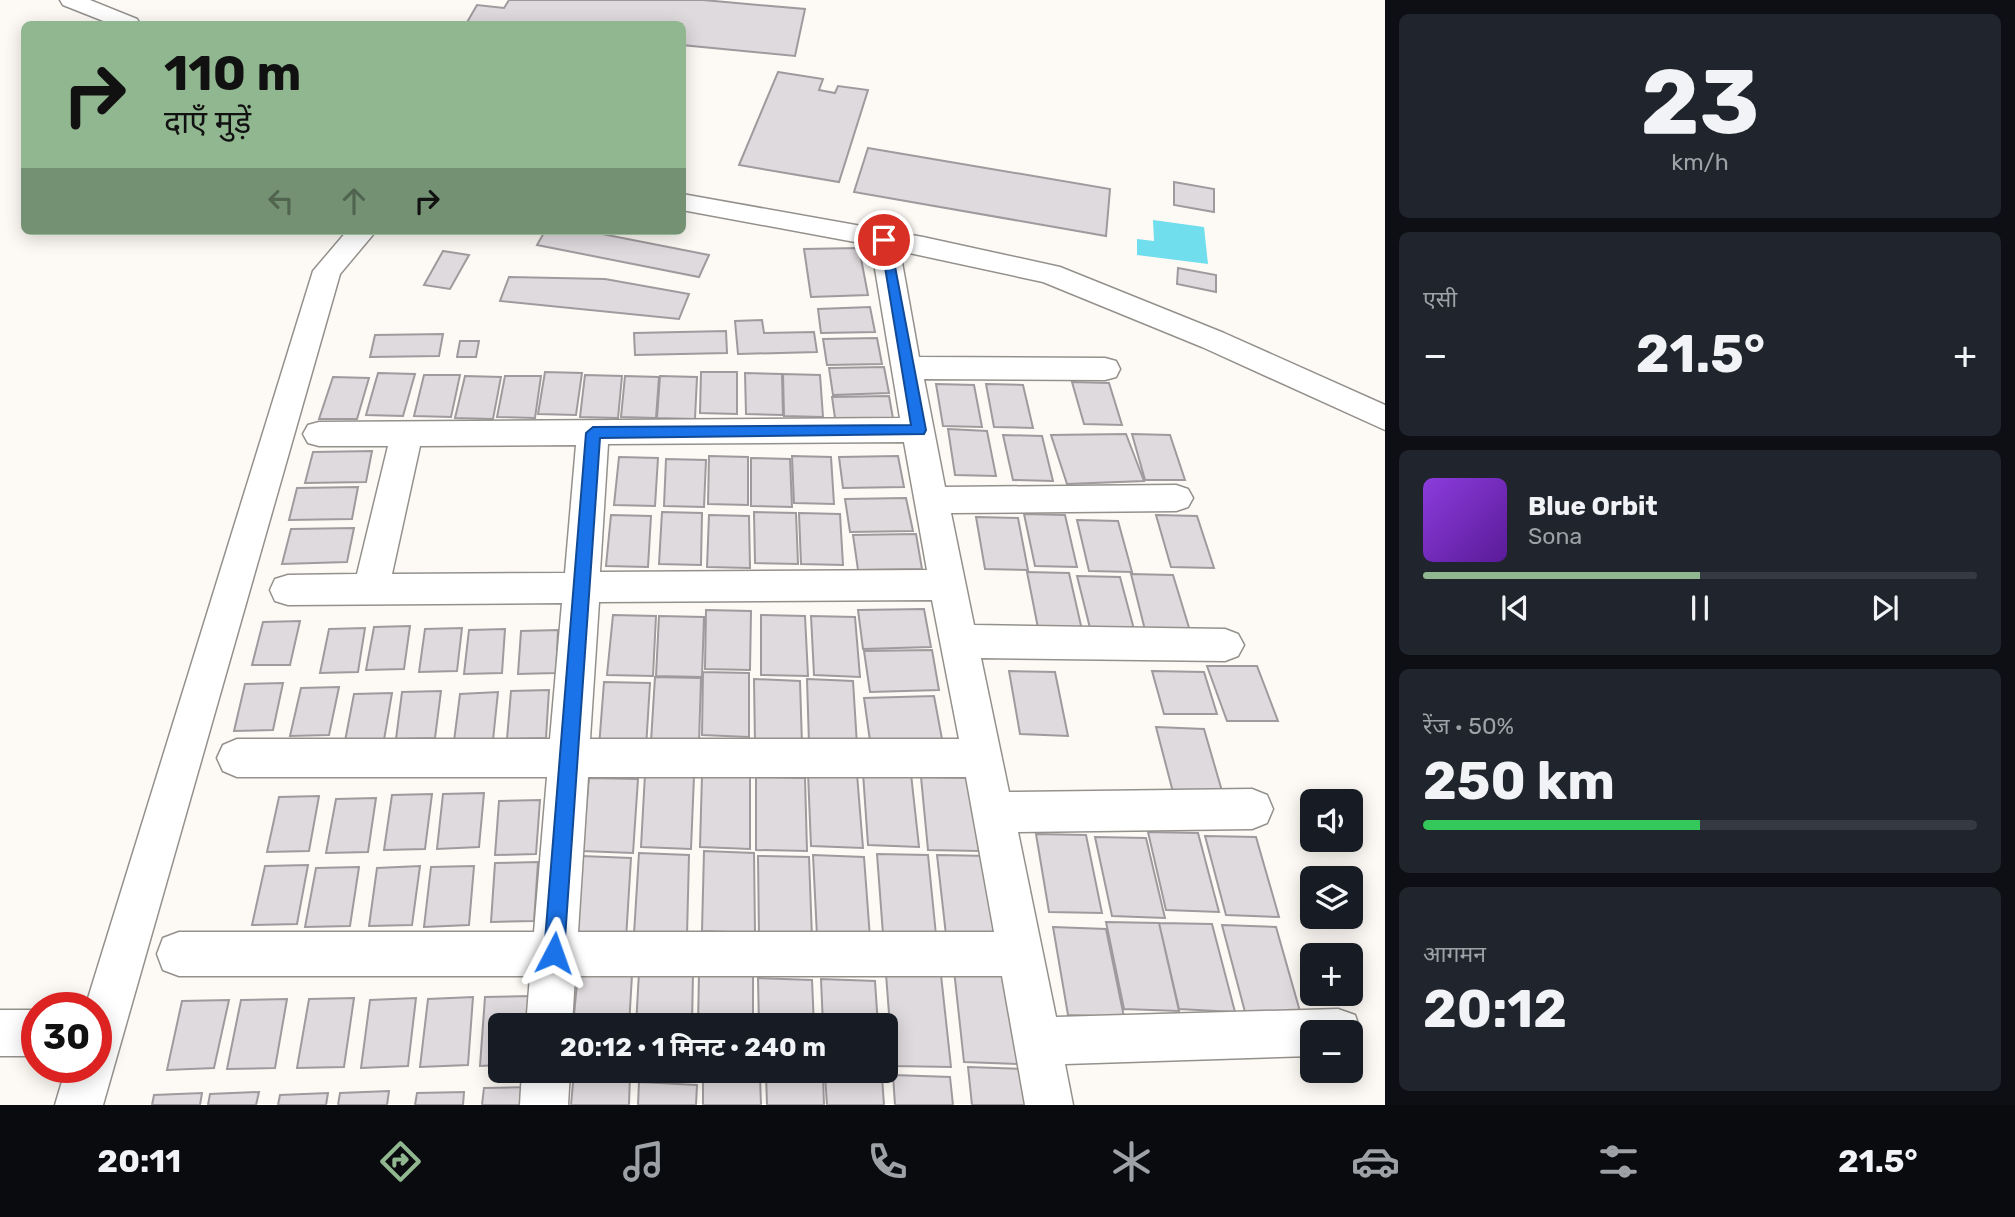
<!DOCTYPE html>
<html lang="hi">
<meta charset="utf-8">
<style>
:root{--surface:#171b24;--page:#20242c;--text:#f1f3f6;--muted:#9ea1a6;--line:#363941;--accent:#91b790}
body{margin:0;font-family:Rubik,"Noto Sans Devanagari",sans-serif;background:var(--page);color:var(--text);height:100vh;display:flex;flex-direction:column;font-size:26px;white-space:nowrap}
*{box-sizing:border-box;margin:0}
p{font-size:23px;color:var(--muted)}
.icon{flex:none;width:38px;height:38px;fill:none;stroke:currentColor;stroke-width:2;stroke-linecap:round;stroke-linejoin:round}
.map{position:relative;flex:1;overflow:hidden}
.side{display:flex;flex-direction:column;gap:14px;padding:14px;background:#0d0f14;width:630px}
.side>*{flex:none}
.top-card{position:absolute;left:21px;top:21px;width:665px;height:214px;border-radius:10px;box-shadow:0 4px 18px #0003;background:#91b790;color:#111;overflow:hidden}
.controls{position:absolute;left:1300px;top:789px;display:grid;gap:14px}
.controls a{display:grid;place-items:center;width:63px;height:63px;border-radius:10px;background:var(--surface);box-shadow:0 4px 18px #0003;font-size:35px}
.speed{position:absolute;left:21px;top:992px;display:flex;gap:14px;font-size:35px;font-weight:700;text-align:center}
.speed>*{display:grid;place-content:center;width:91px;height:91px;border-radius:50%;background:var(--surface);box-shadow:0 4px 18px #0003;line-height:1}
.speed .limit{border:10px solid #d22;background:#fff;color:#111}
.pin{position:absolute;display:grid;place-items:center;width:60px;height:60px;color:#fff;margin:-30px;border:4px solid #fff;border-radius:50%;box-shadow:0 2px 7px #0007}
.me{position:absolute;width:77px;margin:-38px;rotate:4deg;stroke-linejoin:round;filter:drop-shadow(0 0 5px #0008)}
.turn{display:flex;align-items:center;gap:24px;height:147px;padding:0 28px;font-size:32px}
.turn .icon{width:91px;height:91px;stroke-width:2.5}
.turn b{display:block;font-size:49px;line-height:60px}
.lanes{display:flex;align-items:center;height:66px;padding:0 28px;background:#0003;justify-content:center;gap:35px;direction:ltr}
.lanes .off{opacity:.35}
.big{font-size:52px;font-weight:700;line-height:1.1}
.side .card{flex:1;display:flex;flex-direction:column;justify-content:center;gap:10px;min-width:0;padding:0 24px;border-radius:10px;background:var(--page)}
.side .dial{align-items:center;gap:0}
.dial b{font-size:91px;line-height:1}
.song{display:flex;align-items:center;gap:21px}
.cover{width:84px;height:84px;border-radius:10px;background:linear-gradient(135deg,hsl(270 70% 55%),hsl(270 70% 35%))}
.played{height:7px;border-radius:4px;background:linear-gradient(90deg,var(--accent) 50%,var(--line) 50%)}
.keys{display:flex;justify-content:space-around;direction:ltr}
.heat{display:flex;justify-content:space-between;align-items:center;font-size:38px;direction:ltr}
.charge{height:10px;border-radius:5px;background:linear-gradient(90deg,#34c759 50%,var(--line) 0)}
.trip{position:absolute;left:488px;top:1013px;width:410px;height:70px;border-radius:10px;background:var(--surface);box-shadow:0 4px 18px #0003;font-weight:700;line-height:70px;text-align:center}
.menu{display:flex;height:112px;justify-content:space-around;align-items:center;background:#090b0e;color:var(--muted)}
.menu .icon{width:49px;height:49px}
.menu .selected{color:var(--accent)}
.menu b{font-size:32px;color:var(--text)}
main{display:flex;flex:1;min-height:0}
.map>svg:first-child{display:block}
.water{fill:#70deed}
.building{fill:#dfdadd;stroke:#9f9a9d;stroke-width:2}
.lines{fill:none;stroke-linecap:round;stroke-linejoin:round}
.minor-casing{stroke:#94918d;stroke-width:3}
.minor{fill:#fff;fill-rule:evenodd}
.route{fill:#1a73e8;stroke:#114b97;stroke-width:2}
</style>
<main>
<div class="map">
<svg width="1385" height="1105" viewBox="0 0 1385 1105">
<rect width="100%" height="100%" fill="#fdfaf5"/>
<path class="water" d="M 1153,220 L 1204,227 L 1208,264 L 1137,255 L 1137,239 L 1154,241 Z"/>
<path class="building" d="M 509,0 L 703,0 L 805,9 L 795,56 L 682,45 L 682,24 L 466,24 L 477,5 L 504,8 Z
M 778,72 L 823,79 L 819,90 L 835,93 L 838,86 L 868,90 L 839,182 L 739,165 Z
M 868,148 L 1110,189 L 1106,236 L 854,192 Z
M 1174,182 L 1214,189 L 1214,212 L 1174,205 Z
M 545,231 L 587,231 L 709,255 L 699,277 L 537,245 Z
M 859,248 L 868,295 L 811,297 L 804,249 Z
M 443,251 L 469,255 L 450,289 L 424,285 Z
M 1178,268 L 1216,275 L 1216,292 L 1177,284 Z
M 509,277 L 605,279 L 689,294 L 679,319 L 500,301 Z
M 870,307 L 875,332 L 821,333 L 818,309 Z
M 762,320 L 764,333 L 814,332 L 817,352 L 738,354 L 735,321 Z
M 726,331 L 727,353 L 635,355 L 634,333 Z
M 443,334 L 439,356 L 370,357 L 375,335 Z
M 877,338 L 882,364 L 827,365 L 823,339 Z
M 460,341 L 479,341 L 476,357 L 457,357 Z
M 884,367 L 889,393 L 833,395 L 829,368 Z
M 545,372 L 582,373 L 576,415 L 538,414 Z
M 701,372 L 737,372 L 737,414 L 700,413 Z
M 378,373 L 415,374 L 403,416 L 366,415 Z
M 745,373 L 782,374 L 783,415 L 746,414 Z
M 783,374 L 820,375 L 823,417 L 784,416 Z
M 424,375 L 460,375 L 451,417 L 414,416 Z
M 585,375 L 622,376 L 618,418 L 580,417 Z
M 465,376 L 501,377 L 493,419 L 455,418 Z
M 505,376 L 541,376 L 535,418 L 497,417 Z
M 625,376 L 659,377 L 656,418 L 621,417 Z
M 660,376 L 697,377 L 695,419 L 657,418 Z
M 333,377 L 369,378 L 357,419 L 319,419 Z
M 1072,382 L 1109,383 L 1122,425 L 1084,424 Z
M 936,384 L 974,385 L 982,427 L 943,426 Z
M 986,384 L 1023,385 L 1033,428 L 994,427 Z
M 889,396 L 894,424 L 836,425 L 832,397 Z
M 948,429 L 987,431 L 996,476 L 955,475 Z
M 1126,434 L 1144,481 L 1067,484 L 1051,435 Z
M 1132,434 L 1170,435 L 1185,480 L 1145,480 Z
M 1003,435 L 1042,436 L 1053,481 L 1013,480 Z
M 372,451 L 366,482 L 305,483 L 313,452 Z
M 709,456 L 748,457 L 748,505 L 708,504 Z
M 792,456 L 831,457 L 834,504 L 794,503 Z
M 898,456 L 904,487 L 843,488 L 839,457 Z
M 619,457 L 658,458 L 655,506 L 614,505 Z
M 751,458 L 790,459 L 792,507 L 751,506 Z
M 666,459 L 706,460 L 704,507 L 664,506 Z
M 358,487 L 352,519 L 289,520 L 297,488 Z
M 906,498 L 913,531 L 850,532 L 845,499 Z
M 662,512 L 702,513 L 701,565 L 659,564 Z
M 754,512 L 796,513 L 798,564 L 755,563 Z
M 799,513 L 840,514 L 843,565 L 801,564 Z
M 1024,514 L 1065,515 L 1077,567 L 1035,566 Z
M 611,515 L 651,516 L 648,567 L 606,566 Z
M 709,515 L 749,516 L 750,568 L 707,567 Z
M 1156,515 L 1197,516 L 1214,568 L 1171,567 Z
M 976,517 L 1018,518 L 1028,570 L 985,569 Z
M 1077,520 L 1118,521 L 1132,572 L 1089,571 Z
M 354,528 L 347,562 L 282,564 L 291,529 Z
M 916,534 L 922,569 L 858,570 L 853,535 Z
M 1027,572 L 1069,573 L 1082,630 L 1038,628 Z
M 1131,574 L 1173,575 L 1190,631 L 1145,630 Z
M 1077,576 L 1120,577 L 1135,633 L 1091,632 Z
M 924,609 L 931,647 L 863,649 L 858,610 Z
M 706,610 L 751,611 L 750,670 L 705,669 Z
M 613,615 L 656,616 L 653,676 L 607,675 Z
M 761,615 L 805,616 L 808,676 L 761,675 Z
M 659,616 L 704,617 L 702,677 L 656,676 Z
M 811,616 L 855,617 L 860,677 L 814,675 Z
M 300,621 L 290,665 L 252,665 L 263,622 Z
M 410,626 L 404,669 L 366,670 L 374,627 Z
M 365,628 L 358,672 L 320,673 L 329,629 Z
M 462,628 L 457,671 L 419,672 L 425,629 Z
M 505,629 L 502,673 L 464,674 L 469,630 Z
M 558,630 L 556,673 L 518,674 L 521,631 Z
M 932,650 L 939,690 L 870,692 L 864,651 Z
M 1207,666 L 1257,666 L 1278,721 L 1227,721 Z
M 1009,671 L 1055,672 L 1068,736 L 1020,734 Z
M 1152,671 L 1204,672 L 1217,714 L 1164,714 Z
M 703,672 L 749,673 L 749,737 L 702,735 Z
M 655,677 L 701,678 L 699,743 L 651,741 Z
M 754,679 L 800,681 L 802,745 L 755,744 Z
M 807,679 L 853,681 L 857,745 L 809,744 Z
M 604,682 L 650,683 L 646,748 L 599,747 Z
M 283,683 L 273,730 L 234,731 L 245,684 Z
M 339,687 L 329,735 L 290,736 L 301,688 Z
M 549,690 L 546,738 L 507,739 L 511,691 Z
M 441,691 L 435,738 L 396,739 L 402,692 Z
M 498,692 L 493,740 L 454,741 L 460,694 Z
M 392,693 L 384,740 L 345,741 L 354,694 Z
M 934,696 L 942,739 L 870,741 L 864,698 Z
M 1156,727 L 1204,729 L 1224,798 L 1174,796 Z
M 808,773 L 857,774 L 863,848 L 811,846 Z
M 863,773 L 911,774 L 919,847 L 868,845 Z
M 645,774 L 694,776 L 691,849 L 641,847 Z
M 702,775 L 750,776 L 750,849 L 700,847 Z
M 756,777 L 805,778 L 807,851 L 756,850 Z
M 921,777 L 969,778 L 979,851 L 928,850 Z
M 589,778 L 638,779 L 633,853 L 582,851 Z
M 484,793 L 479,847 L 437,849 L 443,794 Z
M 432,794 L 425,849 L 384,850 L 392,795 Z
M 319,796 L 309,851 L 267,852 L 279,797 Z
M 376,798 L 368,852 L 326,853 L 336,799 Z
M 540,800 L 536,854 L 495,855 L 499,801 Z
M 1148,832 L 1198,833 L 1219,912 L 1166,910 Z
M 1036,834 L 1086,835 L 1102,913 L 1049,912 Z
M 1205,836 L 1256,837 L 1279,917 L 1226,915 Z
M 1095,837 L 1146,838 L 1165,918 L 1112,916 Z
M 704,851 L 754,853 L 755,933 L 702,931 Z
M 639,853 L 689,855 L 687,936 L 634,934 Z
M 877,854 L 928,855 L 936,935 L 883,934 Z
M 813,855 L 864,857 L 870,938 L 817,936 Z
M 937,855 L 989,856 L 1000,937 L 946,935 Z
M 581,856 L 631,858 L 626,939 L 574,937 Z
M 758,856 L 809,857 L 812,938 L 759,936 Z
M 538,862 L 534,921 L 491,922 L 495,863 Z
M 308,865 L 297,924 L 252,925 L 265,866 Z
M 420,866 L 412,925 L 369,926 L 377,868 Z
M 474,866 L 469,925 L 424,927 L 431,867 Z
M 359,867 L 350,926 L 305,927 L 316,868 Z
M 1106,922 L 1159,923 L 1179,1011 L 1124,1009 Z
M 1159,923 L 1212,924 L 1235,1012 L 1179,1009 Z
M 1222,925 L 1276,927 L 1301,1015 L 1245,1012 Z
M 1053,927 L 1106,929 L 1124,1017 L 1068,1015 Z
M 954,970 L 1008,972 L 1021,1064 L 964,1062 Z
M 639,972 L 693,973 L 692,1026 L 636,1026 Z
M 578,973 L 632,975 L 629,1026 L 573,1026 Z
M 699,973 L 753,975 L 753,1026 L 698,1026 Z
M 886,974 L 941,975 L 951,1067 L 893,1066 Z
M 758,978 L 812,980 L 814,1026 L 759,1026 Z
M 821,979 L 875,981 L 878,1026 L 823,1026 Z
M 531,996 L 529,1026 L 500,1026 L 500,1065 L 480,1066 L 485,997 Z
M 473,997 L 468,1065 L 420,1067 L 428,999 Z
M 354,998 L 344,1067 L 297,1068 L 309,999 Z
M 416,998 L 408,1066 L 361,1068 L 370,1000 Z
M 287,999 L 275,1068 L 227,1069 L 241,1000 Z
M 229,1000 L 214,1068 L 167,1070 L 182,1001 Z
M 968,1067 L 1025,1069 L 1030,1105 L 972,1105 Z
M 825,1071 L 881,1071 L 882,1074 L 825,1072 Z
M 574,1072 L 630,1074 L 629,1105 L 571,1105 Z
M 703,1074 L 760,1076 L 761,1105 L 703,1105 Z
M 766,1074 L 823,1076 L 824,1105 L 767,1105 Z
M 825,1075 L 882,1077 L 884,1105 L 827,1105 Z
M 893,1075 L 950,1077 L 953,1105 L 895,1105 Z
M 639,1082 L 697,1085 L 696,1105 L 638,1105 Z
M 531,1087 L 530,1105 L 482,1105 L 484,1088 Z
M 389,1091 L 387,1105 L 338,1105 L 340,1093 Z
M 259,1092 L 256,1105 L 208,1105 L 210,1094 Z
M 464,1092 L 463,1105 L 415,1105 L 417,1093 Z
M 202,1093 L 200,1105 L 152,1105 L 154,1095 Z
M 328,1093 L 326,1105 L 278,1105 L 280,1095 Z"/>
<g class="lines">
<g class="minor-casing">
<path id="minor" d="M 60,0 L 90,0 L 137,19 L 140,24 L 111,24 L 63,5 Z
M 682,194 L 923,237 L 1060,267 L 1224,333 L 1385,405 L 1385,430 L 1202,347 L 1043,282 L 900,251 L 919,357 L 1105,358 L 1116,361 L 1120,369 L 1116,377 L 1105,380 L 924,379 L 945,487 L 1176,485 L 1188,489 L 1193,498 L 1188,507 L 1176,511 L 951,513 L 974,625 L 1225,629 L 1238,634 L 1244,645 L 1238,656 L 1225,661 L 981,658 L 1009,792 L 1252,789 L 1267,795 L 1273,809 L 1267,823 L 1252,829 L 1018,832 L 1056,1017 L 1338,1009 L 1355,1015 L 1361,1032 L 1355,1049 L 1351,1050 L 1351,1032 L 1312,1032 L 1312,1056 L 1065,1064 L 1073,1105 L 1025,1105 L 1002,976 L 575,976 L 572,1026 L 526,1026 L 530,976 L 179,976 L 163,970 L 157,954 L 163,938 L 179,932 L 534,932 L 547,777 L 237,777 L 223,771 L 217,758 L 223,745 L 237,739 L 550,739 L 562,603 L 288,605 L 275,601 L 270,590 L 275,579 L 288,575 L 357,574 L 388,446 L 319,446 L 308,443 L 303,434 L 308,425 L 319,422 L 900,418 L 871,245 L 682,210 ZM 904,442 L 927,570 L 600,572 L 608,444 ZM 576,445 L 565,573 L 392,574 L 420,446 ZM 932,600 L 959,739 L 590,739 L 599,602 ZM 588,777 L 966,777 L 994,932 L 578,932 Z
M 347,231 L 376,231 L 340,274 L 103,1105 L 55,1105 L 66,1068 L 96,1068 L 96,1008 L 85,1008 L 313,271 Z
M 0,1010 L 37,1010 L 37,1056 L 0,1056 Z
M 522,1071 L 570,1071 L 568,1105 L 520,1105 Z"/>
</g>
<use href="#minor" class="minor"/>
</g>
<path class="route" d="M 880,237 L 890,240 L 926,430 L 924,434 L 600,438 L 564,953 L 561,960 L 554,963 L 547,960 L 544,953 L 586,433 L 593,427 L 911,425 Z"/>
</svg>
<div class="controls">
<a><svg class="icon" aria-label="sound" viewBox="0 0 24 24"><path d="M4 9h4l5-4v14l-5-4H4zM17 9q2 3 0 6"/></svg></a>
<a><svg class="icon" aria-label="layers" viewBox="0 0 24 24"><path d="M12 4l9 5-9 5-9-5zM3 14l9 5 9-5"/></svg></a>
<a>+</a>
<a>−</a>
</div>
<div class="speed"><div class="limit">30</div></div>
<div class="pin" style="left:884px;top:240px;background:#d93025"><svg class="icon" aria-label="arrive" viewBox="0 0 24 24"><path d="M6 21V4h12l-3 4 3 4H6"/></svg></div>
<svg class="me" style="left:554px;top:953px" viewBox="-20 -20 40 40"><path d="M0-17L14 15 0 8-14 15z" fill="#1a73e8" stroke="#fff" stroke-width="4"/></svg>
<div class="trip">20:12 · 1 मिनट · 240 m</div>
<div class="top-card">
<div class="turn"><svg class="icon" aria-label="right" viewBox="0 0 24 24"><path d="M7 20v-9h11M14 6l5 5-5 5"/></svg><div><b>110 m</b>दाएँ मुड़ें</div></div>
<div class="lanes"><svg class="icon off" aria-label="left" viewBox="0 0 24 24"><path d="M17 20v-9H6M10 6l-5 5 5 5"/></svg><svg class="icon off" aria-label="ahead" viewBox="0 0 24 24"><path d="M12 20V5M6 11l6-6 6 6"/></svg><svg class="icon" aria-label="right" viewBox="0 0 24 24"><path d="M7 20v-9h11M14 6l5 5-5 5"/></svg></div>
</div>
</div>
<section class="side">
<div class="card dial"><b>23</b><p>km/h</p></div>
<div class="card"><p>एसी</p>
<div class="heat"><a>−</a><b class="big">21.5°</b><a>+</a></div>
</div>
<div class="card">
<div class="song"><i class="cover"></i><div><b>Blue Orbit</b><p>Sona</p></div></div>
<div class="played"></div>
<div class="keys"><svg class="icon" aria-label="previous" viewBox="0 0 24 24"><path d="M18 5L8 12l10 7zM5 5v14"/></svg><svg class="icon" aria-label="pause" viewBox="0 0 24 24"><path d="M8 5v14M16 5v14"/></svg><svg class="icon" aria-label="next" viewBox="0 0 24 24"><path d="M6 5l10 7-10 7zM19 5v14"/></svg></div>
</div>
<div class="card"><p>रेंज · 50%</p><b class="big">250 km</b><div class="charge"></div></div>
<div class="card"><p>आगमन</p><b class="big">20:12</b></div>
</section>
</main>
<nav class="menu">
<b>20:11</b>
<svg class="icon selected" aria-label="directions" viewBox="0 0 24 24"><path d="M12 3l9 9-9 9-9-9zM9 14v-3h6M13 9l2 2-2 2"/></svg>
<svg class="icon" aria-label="music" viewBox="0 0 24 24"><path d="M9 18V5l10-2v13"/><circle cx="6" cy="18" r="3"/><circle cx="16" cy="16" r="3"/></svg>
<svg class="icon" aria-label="phone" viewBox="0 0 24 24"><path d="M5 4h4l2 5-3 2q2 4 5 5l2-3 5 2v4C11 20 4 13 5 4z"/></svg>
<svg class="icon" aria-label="climate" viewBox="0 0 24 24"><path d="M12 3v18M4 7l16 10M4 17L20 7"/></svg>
<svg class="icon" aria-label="car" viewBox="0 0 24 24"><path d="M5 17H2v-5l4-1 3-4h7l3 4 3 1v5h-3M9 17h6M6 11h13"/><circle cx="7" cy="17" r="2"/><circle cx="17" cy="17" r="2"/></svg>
<svg class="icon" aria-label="filters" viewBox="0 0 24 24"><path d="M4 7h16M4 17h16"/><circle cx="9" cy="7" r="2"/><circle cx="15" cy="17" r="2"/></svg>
<b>21.5°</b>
</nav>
